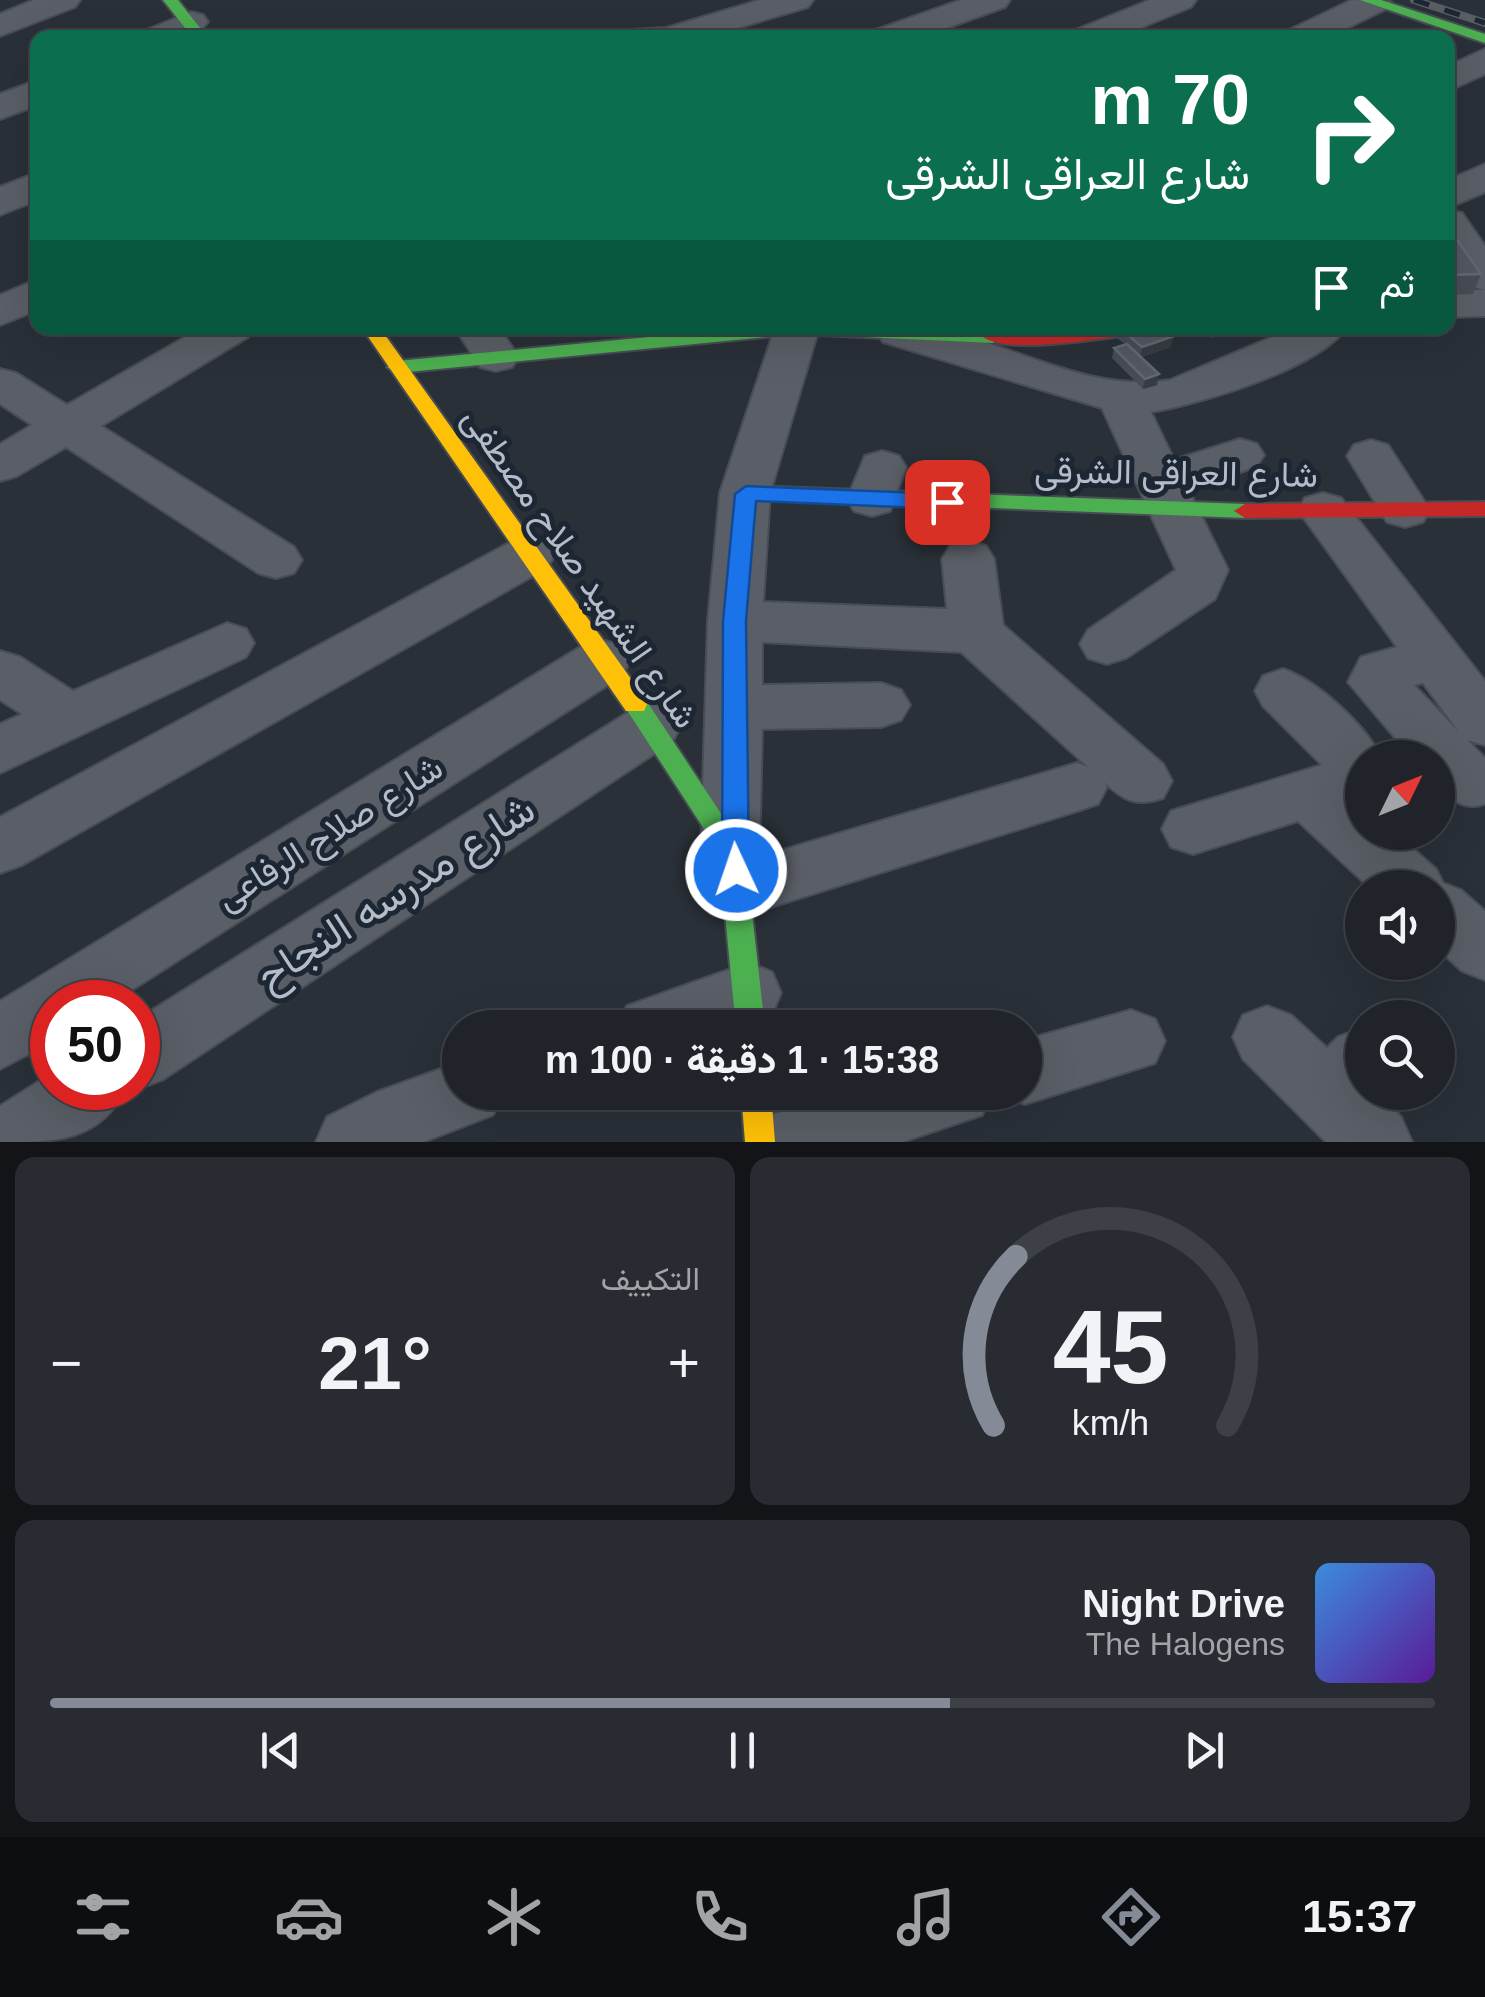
<!DOCTYPE html>
<html lang="ar">
<meta charset="utf-8">
<style>
:root{--surface:#20242a;--page:#282c32;--text:#f1f3f6;--muted:#a2a4a8;--line:#3d4147;--accent:#848b96}
body{margin:0;font-family:Helvetica,Vazirmatn,sans-serif;background:var(--page);color:var(--text);direction:rtl;height:100vh;display:flex;flex-direction:column;font-size:38px;white-space:nowrap}
*{box-sizing:border-box;margin:0}
p{font-size:32px;color:var(--muted)}
.icon{flex:none;width:55px;height:55px;fill:none;stroke:currentColor;stroke-width:2;stroke-linecap:round;stroke-linejoin:round}
.map{position:relative;height:1142px;overflow:hidden;direction:ltr}
.drawer{display:flex;flex-direction:column;gap:15px;padding:15px;background:#121417;flex:1}
.drawer>*{flex:none}
.banner{position:absolute;left:30px;top:30px;width:1425px;height:305px;border-radius:20px;box-shadow:0 10px 40px #0002,0 0 0 2px var(--line);direction:rtl;background:#0b6e4f;color:#fff;overflow:hidden}
.needle{width:65px;rotate:47deg}
.tools{position:absolute;left:1345px;top:740px;display:grid;gap:20px}
.tools a{display:grid;place-items:center;width:110px;height:110px;border-radius:50%;background:var(--surface);box-shadow:0 10px 40px #0002,0 0 0 2px var(--line);font-size:50px}
.speed{position:absolute;left:30px;top:980px;display:flex;gap:20px;font-size:50px;font-weight:700;text-align:center}
.speed>*{display:grid;place-content:center;width:130px;height:130px;border-radius:50%;background:var(--surface);box-shadow:0 10px 40px #0002,0 0 0 2px var(--line);line-height:1}
.speed .limit{border:15px solid #d22;background:#fff;color:#111}
.pin{position:absolute;display:grid;place-items:center;width:85px;height:85px;color:#fff;margin:-42px;border-radius:20px;box-shadow:0 5px 15px #0006}
.me{position:absolute;width:110px;margin:-55px;rotate:357deg;stroke-linejoin:round;filter:drop-shadow(0 0 8px #0008)}
.turn{display:flex;align-items:center;gap:35px;height:210px;padding:0 40px;font-size:45px}
.turn .icon{width:130px;height:130px;stroke-width:2.5}
.turn b{display:block;font-size:70px;line-height:85px}
.then{display:flex;align-items:center;height:95px;padding:0 40px;background:#0003;gap:20px;font-size:38px}
.big{font-size:75px;font-weight:800;line-height:1.1}
.drawer .widget{flex:1;display:flex;flex-direction:column;justify-content:center;gap:15px;min-width:0;padding:0 35px;border-radius:20px;background:var(--page)}
.drawer .dial{align-items:center;gap:0}
.dial svg{height:260px;overflow:visible;fill:none;stroke:var(--line);stroke-width:7;stroke-linecap:round;text-anchor:middle}
.dial text{fill:var(--text);stroke:none}
.song{display:flex;align-items:center;gap:30px}
.cover{width:120px;height:120px;border-radius:15px;background:linear-gradient(135deg,hsl(210 70% 55%),hsl(270 70% 35%))}
.played{height:10px;border-radius:5px;background:linear-gradient(90deg,var(--accent) 65%,var(--line) 65%)}
.keys{display:flex;justify-content:space-around;direction:ltr}
.heat{display:flex;justify-content:space-between;align-items:center;font-size:55px;direction:ltr}
.drawer .tiles{flex:1;display:grid;gap:15px;grid-template-columns:1fr 1fr}
.widget:last-child{grid-column:span 2}
.trip{position:absolute;left:442px;top:1010px;width:600px;height:100px;border-radius:50px;background:var(--surface);box-shadow:0 10px 40px #0002,0 0 0 2px var(--line);font-weight:800;line-height:100px;text-align:center;direction:rtl}
.dock{display:flex;height:160px;justify-content:space-around;align-items:center;background:#0d0e11;color:var(--muted)}
.dock .icon{width:70px;height:70px}
.dock .current{color:var(--accent)}
.dock b{font-size:45px;color:var(--text)}
.map>svg:first-child{display:block}
.lines{fill:none;stroke-linecap:round;stroke-linejoin:round}
.street-casing{stroke:#484c55;stroke-width:4}
.fast-casing{stroke:#484c55;stroke-width:4}
.slow-casing{stroke:#484c55;stroke-width:4}
.jam-casing{stroke:#484c55;stroke-width:4}
.street{fill:#5a5e66;fill-rule:evenodd}
.fast{fill:#4caf50;fill-rule:evenodd}
.slow{fill:#ffc107;fill-rule:evenodd}
.jam{fill:#c62828;fill-rule:evenodd}
.rail-casing{stroke:#595d64;stroke-width:8}
.rail{stroke:#1d2633;stroke-width:5;stroke-dasharray:16;stroke-linecap:butt}
.wall{fill:#474c55}
.shaded-wall{fill:#373c44}
.building{fill:#535861;stroke:#626872;stroke-width:2.5}
.route{fill:#1a73e8;stroke:#114b97;stroke-width:2.5}
.labels{text-anchor:middle;dominant-baseline:central;stroke-width:10;stroke-linejoin:round;paint-order:stroke}
.street-label{font-size:35px;fill:#b4bcc9;stroke:#1d2633}
.near-street-label{font-size:42px;fill:#b4bcc9;stroke:#1d2633}
</style>
<div class="map">
<svg width="1485" height="1142" viewBox="0 0 1485 1142">
<rect width="100%" height="100%" fill="#2a3038"/>
<g class="lines">
<g class="street-casing">
<path id="street" d="M 34,0 L 80,0 L 75,7 L 0,36 L 0,14 Z
M 760,0 L 813,0 L 808,7 L 721,33 L 724,38 L 608,38 L 613,31 L 666,28 Z
M 961,0 L 1010,0 L 1005,7 L 919,38 L 868,38 L 873,31 Z
M 1150,0 L 1196,0 L 1191,7 L 1116,38 L 1068,38 L 1073,31 Z
M 1352,0 L 1391,2 L 1386,9 L 1327,38 L 1282,38 L 1287,31 Z
M 191,12 L 203,15 L 208,22 C 192,43 163,38 139,38 L 144,31 Z
M 1485,49 L 1485,74 L 1448,91 L 1448,66 Z
M 38,80 L 38,105 L 0,119 L 0,94 Z
M 1485,164 L 1485,192 L 1448,208 L 1448,180 Z
M 38,172 L 38,200 L 0,215 L 0,187 Z
M 1448,210 L 1462,213 L 1485,246 L 1485,290 L 1470,286 L 1448,252 Z
M 38,279 L 38,310 L 0,325 L 0,295 Z
M 1485,290 L 1485,316 L 1448,317 L 1448,291 Z
M 201,328 L 254,328 L 248,337 L 101,426 L 294,547 L 302,560 L 294,573 L 276,578 L 258,573 L 66,447 L 17,476 L 0,481 L 0,444 L 32,425 L 0,404 L 0,369 L 16,373 L 67,405 Z
M 455,328 L 499,328 L 519,357 L 512,367 L 496,371 L 480,367 Z
M 775,328 L 819,328 L 770,493 L 763,602 L 947,609 L 942,559 L 950,546 L 968,541 L 986,546 L 994,559 L 1003,625 L 1163,764 L 1172,781 L 1163,798 C 1137,807 1124,801 1104,782 L 1107,787 L 1098,804 L 1077,811 L 739,917 L 717,909 L 707,890 L 717,871 L 710,868 L 701,850 L 708,621 L 720,493 ZM 762,642 L 961,652 L 1088,767 L 1077,763 L 759,857 L 762,729 L 881,727 L 901,720 L 910,705 L 901,690 L 881,683 L 762,685 Z
M 881,328 C 896,328 913,325 927,328 C 1010,340 1084,394 1170,380 L 1294,328 L 1346,328 C 1318,369 1199,404 1151,412 L 1174,460 L 1240,439 L 1257,444 L 1264,455 L 1257,466 L 1189,491 L 1228,570 L 1215,599 L 1126,658 L 1107,664 L 1088,658 L 1080,644 L 1088,630 L 1176,570 L 1102,408 L 883,342 L 877,333 Z
M 1371,440 L 1388,445 L 1430,510 L 1423,522 L 1405,527 L 1387,522 L 1347,456 L 1354,445 Z
M 882,451 L 899,456 L 906,467 L 890,511 L 872,516 L 854,511 L 847,499 L 865,456 Z
M 1323,493 L 1341,498 L 1485,681 L 1485,745 L 1467,740 L 1485,758 L 1485,804 C 1464,811 1451,800 1438,785 L 1438,758 L 1412,758 L 1348,682 L 1361,657 L 1397,647 L 1298,510 L 1305,498 ZM 1423,683 L 1459,732 L 1414,685 Z
M 529,537 L 547,542 L 555,555 L 547,568 L 22,865 L 0,873 L 0,817 L 511,542 Z
M 227,623 L 246,629 L 254,643 L 246,657 L 0,773 L 0,724 L 22,714 L 0,700 L 0,651 L 20,657 L 73,691 Z
M 602,640 L 622,646 L 630,661 L 622,676 L 113,1002 L 52,1002 L 52,1042 L 0,1069 L 0,1001 L 582,646 Z
M 1283,669 C 1318,681 1364,724 1382,758 L 1362,758 L 1362,801 L 1358,802 L 1362,806 L 1362,832 L 1394,832 L 1436,869 L 1443,883 L 1461,890 L 1485,911 L 1485,980 L 1462,971 L 1438,949 L 1438,888 L 1370,888 L 1298,821 L 1193,854 L 1171,847 L 1162,829 L 1171,811 L 1322,765 L 1263,706 L 1255,691 L 1263,676 Z
M 652,704 L 672,710 L 681,726 L 672,742 L 162,1080 L 138,1089 L 134,1088 L 138,1019 L 632,710 Z
M 748,963 L 772,972 L 781,993 L 772,1014 L 736,1028 L 617,1028 L 627,1006 Z
M 1267,1006 L 1291,1015 L 1327,1048 L 1338,1037 L 1362,1028 L 1362,1092 L 1377,1092 L 1401,1117 L 1412,1142 L 1326,1142 L 1243,1059 L 1233,1037 L 1243,1015 Z
M 1131,1010 L 1155,1019 L 1165,1041 L 1155,1063 L 1025,1104 L 1000,1095 L 1025,1092 L 1025,1040 Z
M 460,1062 L 460,1092 L 503,1092 L 493,1115 L 423,1142 L 316,1142 L 327,1117 L 377,1092 Z
M 52,1073 L 52,1088 L 126,1088 C 101,1142 54,1142 0,1142 L 0,1106 Z
M 842,1092 L 992,1092 L 982,1115 L 902,1142 L 755,1142 L 766,1117 Z"/>
</g>
<g class="fast-casing">
<path id="fast" d="M 163,0 L 178,0 L 208,38 L 193,38 Z
M 1360,0 L 1381,0 L 1485,34 L 1485,43 Z
M 743,328 L 993,331 L 1003,337 L 993,343 L 797,334 L 397,373 L 387,367 L 397,361 Z
M 745,486 L 1245,504 L 1256,511 L 1245,518 L 737,498 L 734,493 Z
M 635,695 L 644,697 L 745,850 L 765,1028 L 736,1028 L 719,852 L 623,704 L 626,697 Z"/>
</g>
<g class="slow-casing">
<path id="slow" d="M 362,328 L 380,328 L 644,697 L 647,704 L 644,711 L 626,711 Z
M 741,1092 L 771,1092 L 775,1142 L 745,1142 Z"/>
</g>
<g class="jam-casing">
<path id="jam" d="M 1094,328 L 1146,328 L 1137,334 C 1106,338 1006,355 983,337 L 993,331 L 1046,333 Z
M 1485,502 L 1485,516 L 1245,518 L 1234,511 L 1245,504 Z"/>
</g>
<use href="#street" class="street"/>
<use href="#fast" class="fast"/>
<use href="#slow" class="slow"/>
<use href="#jam" class="jam"/>
<g class="rail-casing">
<path id="rail" d="M 1414,0 L 1485,23"/>
</g>
<use href="#rail" class="rail"/>
</g>
<path class="wall" d="M 1448,242 L 1481,274 L 1473,294 L 1448,295 Z
M 1061,328 L 1087,328 L 1063,330 Z
M 1120,328 L 1171,347 L 1141,357 L 1157,385 L 1143,389 L 1112,358 L 1114,348 L 1125,344 L 1118,339 Z
M 1202,328 L 1239,328 L 1239,331 L 1212,338 Z"/>
<path class="shaded-wall" d="M 1215,328 L 1239,328 L 1239,331 L 1212,338 Z
M 1174,336 L 1171,347 L 1140,357 L 1142,347 Z
M 1159,374 L 1157,385 L 1143,389 L 1145,379 Z"/>
<path class="building" d="M 1458,241 L 1481,274 L 1448,275 L 1448,242 Z
M 1120,328 L 1164,328 L 1174,336 L 1142,347 Z
M 1127,344 L 1159,374 L 1145,379 L 1114,348 Z"/>
<path class="route" d="M 746,486 L 947,494 L 958,502 L 947,509 L 756,501 L 746,621 L 749,870 L 745,878 L 726,878 L 722,870 L 723,621 L 735,494 Z"/>
<g class="labels">
<g class="street-label">
<text transform="translate(1176 472) rotate(1)">شارع العراقى الشرقى</text>
<text transform="translate(581 567) rotate(55)">شارع الشهيد صلاح مصطفى</text>
<text transform="translate(329 832) rotate(-32)">شارع صلاح الرفاعى</text>
</g>
<g class="near-street-label">
<text transform="translate(395 892) rotate(-33)">شارع مدرسه النجاح</text>
</g>
</g>
</svg>
<div class="tools">
<a><svg class="needle" viewBox="-14 -14 28 28"><path d="M0-13l5 13h-10z" fill="#e53935"/><path d="M0 13l5-13h-10z" fill="#a2a4a8"/></svg></a>
<a><svg class="icon" aria-label="sound" viewBox="0 0 24 24"><path d="M4 9h4l5-4v14l-5-4H4zM17 9q2 3 0 6"/></svg></a>
<a><svg class="icon" aria-label="search" viewBox="0 0 24 24"><circle cx="10" cy="10" r="6"/><path d="M15 15l6 6"/></svg></a>
</div>
<div class="speed"><div class="limit">50</div></div>
<div class="pin" style="left:947px;top:502px;background:#d93025"><svg class="icon" aria-label="arrive" viewBox="0 0 24 24"><path d="M6 21V4h12l-3 4 3 4H6"/></svg></div>
<svg class="me" style="left:736px;top:870px" viewBox="-20 -20 40 40"><circle r="17" fill="#1a73e8" stroke="#fff" stroke-width="3"/><path d="M0-11L8 9 0 5-8 9z" fill="#fff"/></svg>
<div class="trip">15:38 · 1 دقيقة · 100 m</div>
<div class="banner">
<div class="turn"><svg class="icon" aria-label="right" viewBox="0 0 24 24"><path d="M7 20v-9h11M14 6l5 5-5 5"/></svg><div><b>70 m</b>شارع العراقى الشرقى</div></div>
<div class="then">ثم<svg class="icon" aria-label="arrive" viewBox="0 0 24 24"><path d="M6 21V4h12l-3 4 3 4H6"/></svg></div>
</div>
</div>
<section class="drawer">
<div class="tiles">
<div class="widget dial"><svg viewBox="0 0 100 80">
<path d="M14 69A42 42 0 1 1 86 69"/>
<path d="M14 69A42 42 0 0 1 21 17" stroke="#848b96"/>
<text x="50" y="56" font-size="32" font-weight="700">45</text>
<text x="50" y="72" font-size="11">km/h</text>
</svg></div>
<div class="widget"><p>التكييف</p>
<div class="heat"><a>−</a><b class="big">21°</b><a>+</a></div>
</div>
<div class="widget">
<div class="song"><i class="cover"></i><div><b>Night Drive</b><p>The Halogens</p></div></div>
<div class="played"></div>
<div class="keys"><svg class="icon" aria-label="previous" viewBox="0 0 24 24"><path d="M18 5L8 12l10 7zM5 5v14"/></svg><svg class="icon" aria-label="pause" viewBox="0 0 24 24"><path d="M8 5v14M16 5v14"/></svg><svg class="icon" aria-label="next" viewBox="0 0 24 24"><path d="M6 5l10 7-10 7zM19 5v14"/></svg></div>
</div>
</div>
</section>
<nav class="dock">
<b>15:37</b>
<svg class="icon current" aria-label="directions" viewBox="0 0 24 24"><path d="M12 3l9 9-9 9-9-9zM9 14v-3h6M13 9l2 2-2 2"/></svg>
<svg class="icon" aria-label="music" viewBox="0 0 24 24"><path d="M9 18V5l10-2v13"/><circle cx="6" cy="18" r="3"/><circle cx="16" cy="16" r="3"/></svg>
<svg class="icon" aria-label="phone" viewBox="0 0 24 24"><path d="M5 4h4l2 5-3 2q2 4 5 5l2-3 5 2v4C11 20 4 13 5 4z"/></svg>
<svg class="icon" aria-label="climate" viewBox="0 0 24 24"><path d="M12 3v18M4 7l16 10M4 17L20 7"/></svg>
<svg class="icon" aria-label="car" viewBox="0 0 24 24"><path d="M5 17H2v-5l4-1 3-4h7l3 4 3 1v5h-3M9 17h6M6 11h13"/><circle cx="7" cy="17" r="2"/><circle cx="17" cy="17" r="2"/></svg>
<svg class="icon" aria-label="filters" viewBox="0 0 24 24"><path d="M4 7h16M4 17h16"/><circle cx="9" cy="7" r="2"/><circle cx="15" cy="17" r="2"/></svg>
</nav>
